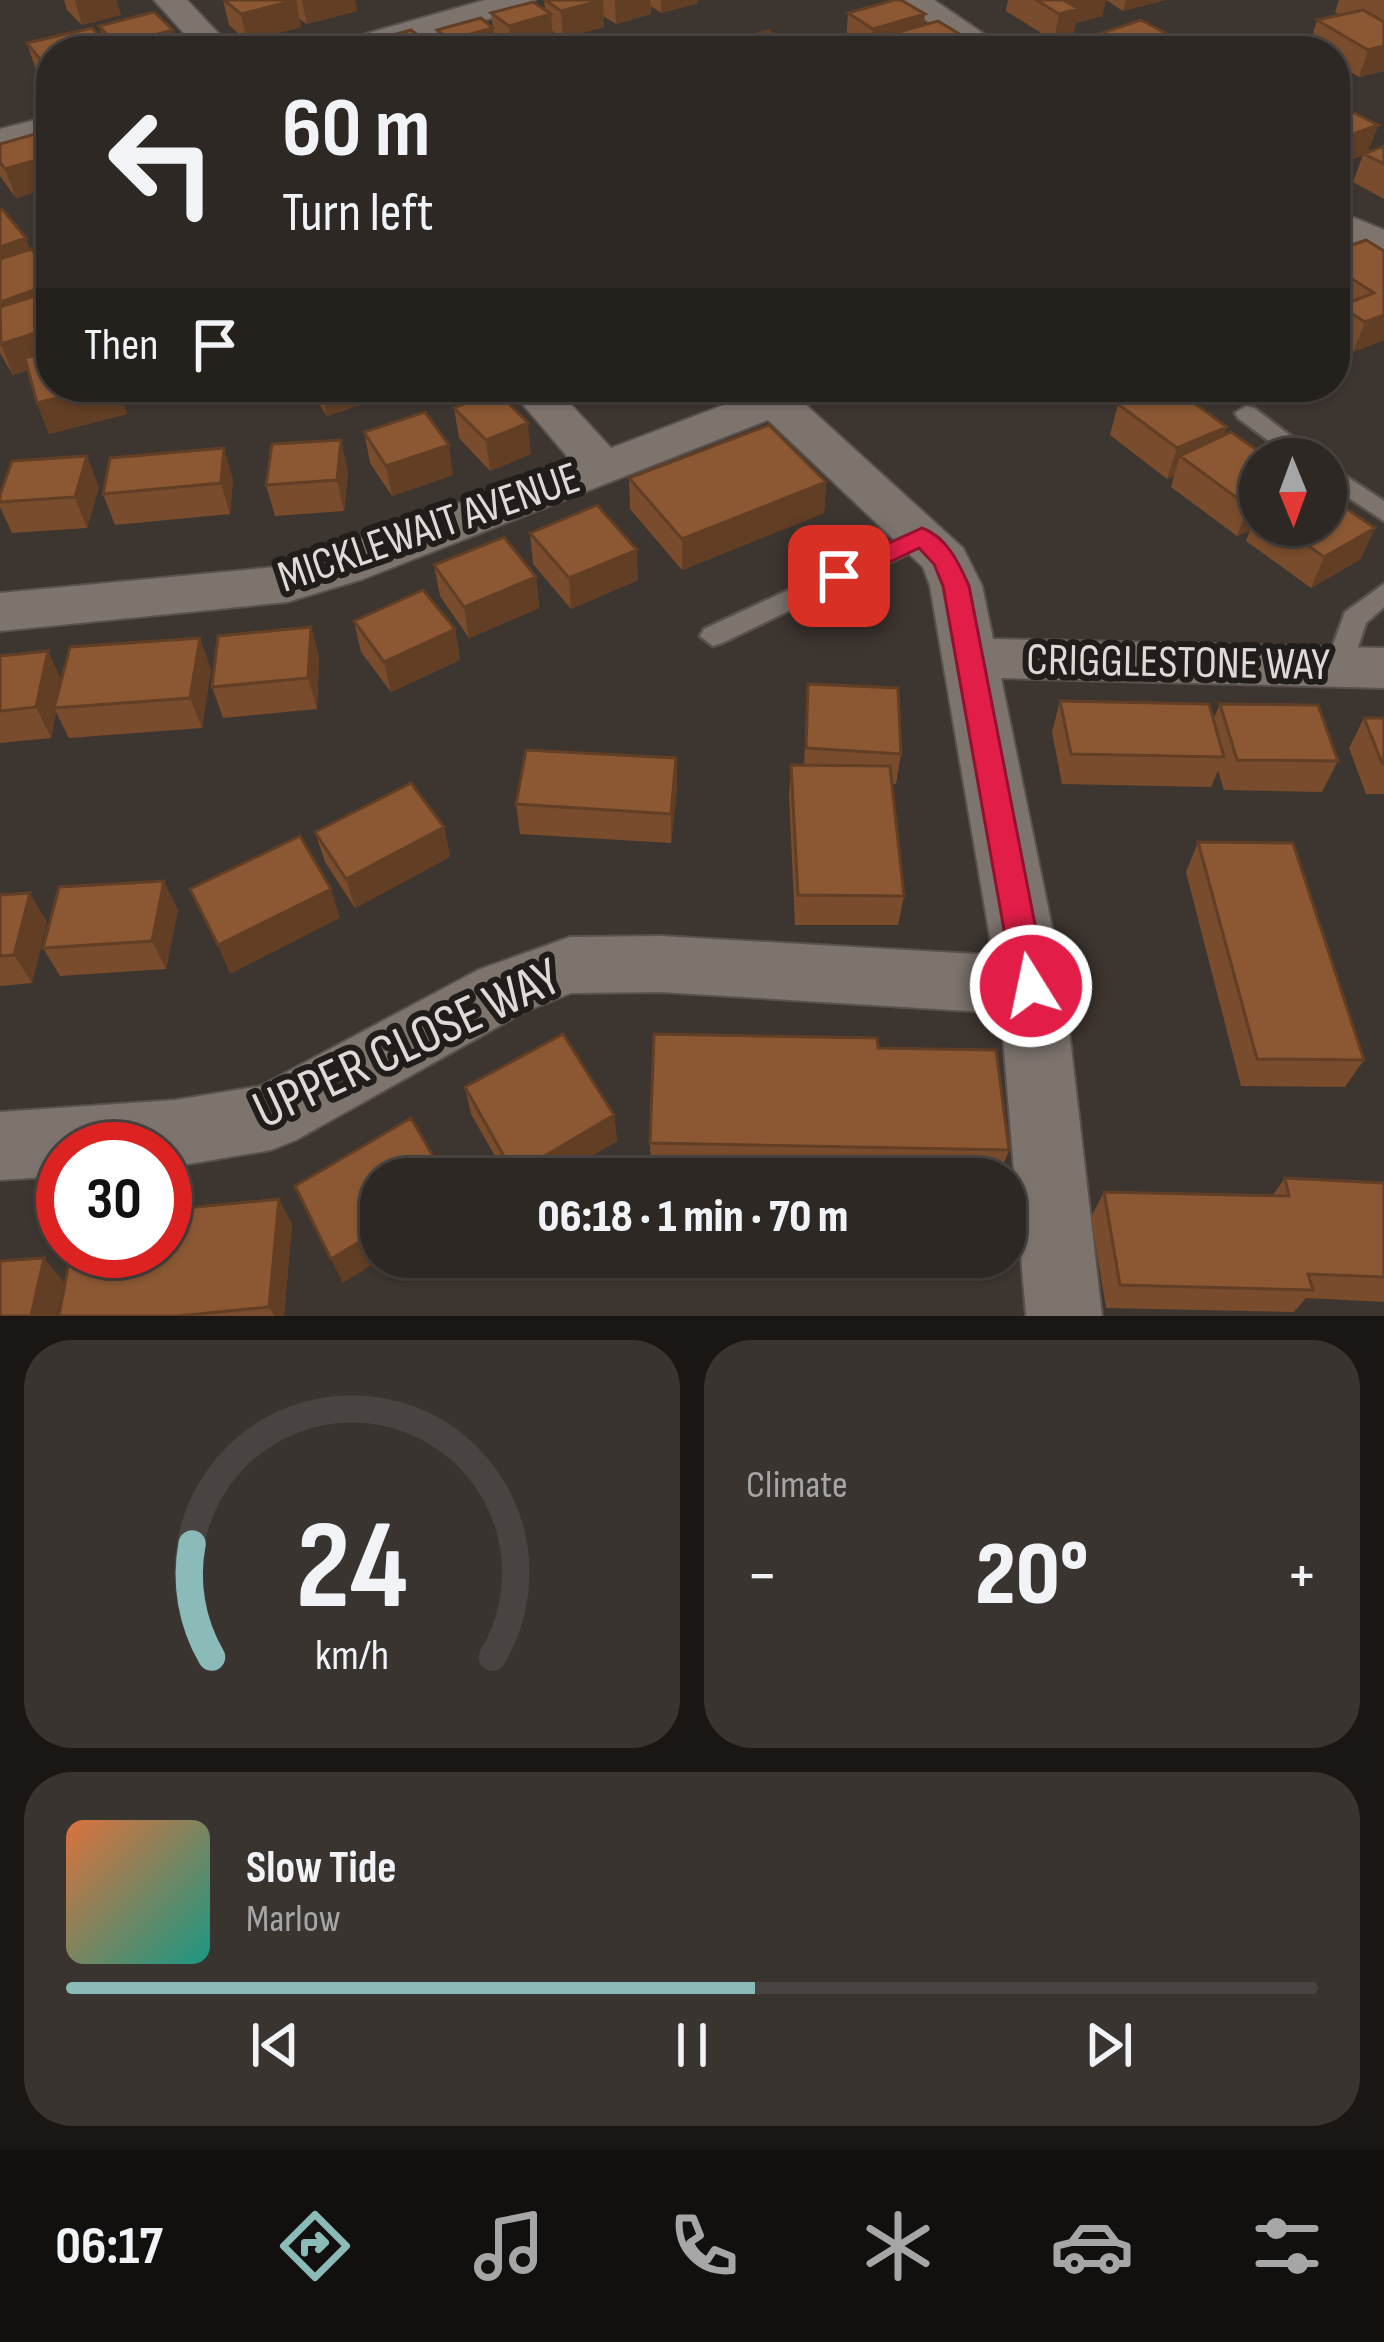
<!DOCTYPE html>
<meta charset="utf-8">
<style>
:root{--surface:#2e2824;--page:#3a3431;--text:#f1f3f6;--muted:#a7a6a6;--line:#494441;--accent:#8bbbb9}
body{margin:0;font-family:"Sofia Sans Condensed",sans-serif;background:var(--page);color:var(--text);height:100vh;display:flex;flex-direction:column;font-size:45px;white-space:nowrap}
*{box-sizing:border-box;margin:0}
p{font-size:39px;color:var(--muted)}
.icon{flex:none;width:66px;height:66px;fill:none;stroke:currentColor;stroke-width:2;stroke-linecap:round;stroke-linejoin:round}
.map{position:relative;height:1316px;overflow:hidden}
.drawer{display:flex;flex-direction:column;gap:24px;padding:24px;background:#191614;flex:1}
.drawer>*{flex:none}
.guide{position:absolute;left:36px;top:36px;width:1314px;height:366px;border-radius:48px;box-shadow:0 3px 9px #0004,0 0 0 3px var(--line);background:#2e2824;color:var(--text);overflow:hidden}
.needle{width:78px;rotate:179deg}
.buttons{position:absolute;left:1239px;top:438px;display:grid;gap:24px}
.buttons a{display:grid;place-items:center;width:108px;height:108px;border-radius:50%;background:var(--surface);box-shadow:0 3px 9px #0004,0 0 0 3px var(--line);font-size:60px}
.speed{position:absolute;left:36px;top:1122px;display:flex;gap:24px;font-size:60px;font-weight:700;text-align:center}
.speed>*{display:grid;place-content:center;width:156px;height:156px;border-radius:50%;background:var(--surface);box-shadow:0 3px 9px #0004,0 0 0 3px var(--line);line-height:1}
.speed .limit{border:18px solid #d22;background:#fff;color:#111}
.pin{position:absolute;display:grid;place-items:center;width:102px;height:102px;color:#fff;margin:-51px;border-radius:24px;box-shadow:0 6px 18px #0006}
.me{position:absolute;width:132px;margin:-66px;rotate:350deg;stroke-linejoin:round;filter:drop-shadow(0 0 9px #0008)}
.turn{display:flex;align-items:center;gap:42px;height:252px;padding:0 48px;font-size:54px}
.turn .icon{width:156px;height:156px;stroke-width:2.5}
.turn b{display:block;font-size:84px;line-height:102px}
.then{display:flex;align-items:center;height:114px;padding:0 48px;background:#0003;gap:24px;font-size:45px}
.big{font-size:90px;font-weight:800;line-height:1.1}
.drawer .card{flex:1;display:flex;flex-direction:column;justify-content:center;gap:18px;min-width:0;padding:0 42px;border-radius:48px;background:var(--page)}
.drawer .dial{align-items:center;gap:0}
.dial svg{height:312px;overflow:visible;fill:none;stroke:var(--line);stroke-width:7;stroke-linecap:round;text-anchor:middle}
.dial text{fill:var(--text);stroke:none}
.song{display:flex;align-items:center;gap:36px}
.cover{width:144px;height:144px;border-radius:18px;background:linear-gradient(135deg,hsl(20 70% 55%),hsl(170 70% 35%))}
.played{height:12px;border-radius:6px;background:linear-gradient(90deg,var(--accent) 55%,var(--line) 55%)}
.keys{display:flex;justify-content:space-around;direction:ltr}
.heat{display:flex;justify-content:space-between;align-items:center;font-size:66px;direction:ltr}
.drawer .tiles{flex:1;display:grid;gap:24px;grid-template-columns:1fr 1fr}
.card:last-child{grid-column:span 2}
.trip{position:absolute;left:360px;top:1158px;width:666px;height:120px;border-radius:48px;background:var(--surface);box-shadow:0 3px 9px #0004,0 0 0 3px var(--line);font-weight:800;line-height:120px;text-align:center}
.tabs{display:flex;height:192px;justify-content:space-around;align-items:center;background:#12100e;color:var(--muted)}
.tabs .icon{width:84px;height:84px}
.tabs .selected{color:var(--accent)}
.tabs b{font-size:54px;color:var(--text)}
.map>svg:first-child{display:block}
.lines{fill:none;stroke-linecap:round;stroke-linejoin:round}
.service-casing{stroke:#58514d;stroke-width:5}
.minor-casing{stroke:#58514d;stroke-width:4}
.service{fill:#7d746e;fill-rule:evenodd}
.minor{fill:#7d746e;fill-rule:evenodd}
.wall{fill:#784c2c}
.shaded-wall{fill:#613e24}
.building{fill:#8b5833;stroke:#613e24;stroke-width:3}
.route{fill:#e11d48;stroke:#92132f;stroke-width:3}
.labels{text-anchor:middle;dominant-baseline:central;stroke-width:12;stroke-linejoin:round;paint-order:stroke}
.street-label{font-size:45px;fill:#dfdad7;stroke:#211d1b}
.near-street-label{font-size:54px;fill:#dfdad7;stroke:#211d1b}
</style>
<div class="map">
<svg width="1384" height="1316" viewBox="0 0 1384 1316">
<rect width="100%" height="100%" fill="#3d3530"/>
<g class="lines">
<g class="service-casing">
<path id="service" d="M 1246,406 L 1254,408 L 1321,459 L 1293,459 L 1238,418 L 1235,413 Z
M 1326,463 L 1384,501 L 1384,521 L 1326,483 Z
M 923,528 L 932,530 L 935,536 L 932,542 L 722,643 L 713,646 L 700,636 L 704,629 Z
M 1384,584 L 1384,607 L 1366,623 L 1349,674 L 1329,674 L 1325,667 L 1345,612 Z"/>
</g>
<g class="minor-casing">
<path id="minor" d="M 154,0 L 187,0 L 235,51 L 200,51 Z
M 485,0 L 535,0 L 530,7 L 378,51 L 325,51 L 330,44 Z
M 897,0 L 934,0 L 1009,51 L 970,51 Z
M 51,116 L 51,138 L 0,151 L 0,129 Z
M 1335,210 L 1384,230 L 1384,257 L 1335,237 Z
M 508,387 L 555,387 L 611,448 L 771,387 L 828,387 L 823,399 L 806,405 L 963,548 L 982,586 L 993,639 L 1384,648 L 1384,688 L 1001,678 L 1064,986 L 1102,1316 L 1026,1316 L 1001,1013 L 661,992 L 571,993 L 524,1012 L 296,1140 L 271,1150 L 165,1168 L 165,1149 L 63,1149 L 63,1176 L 0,1180 L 0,1112 L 175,1100 L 261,1086 L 478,970 L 570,937 L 661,936 L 993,955 L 930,586 L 923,567 L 768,420 L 363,579 L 287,602 L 0,631 L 0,593 L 287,566 L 572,462 Z"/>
</g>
<use href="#service" class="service"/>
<use href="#minor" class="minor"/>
</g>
<path class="wall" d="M 64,0 L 116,0 L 121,15 L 82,25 L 67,10 Z
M 223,0 L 355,0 L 357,11 L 307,24 L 299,19 L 301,27 L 247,41 L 229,25 Z
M 544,0 L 698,0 L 698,3 L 661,13 L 651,6 L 651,14 L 616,24 L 603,16 L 604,27 L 563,38 L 552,31 L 553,41 L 518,51 L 508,51 L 495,41 L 496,51 L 440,51 L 437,30 L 493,27 L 491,13 L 545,10 Z
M 1008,0 L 1165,0 L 1123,11 L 1106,0 L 1102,16 L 1076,23 L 1073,35 L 1054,41 L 1006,11 Z
M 1339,0 L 1384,0 L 1384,71 L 1359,77 L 1335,63 L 1335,51 L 1315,51 L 1309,47 L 1317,20 L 1341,15 L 1335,12 Z
M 848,13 L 924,25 L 984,51 L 863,51 L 846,40 Z
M 99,26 L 178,51 L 51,51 L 51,89 L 36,70 L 27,43 L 104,41 Z
M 1098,34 L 1194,48 L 1193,51 L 1095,51 Z
M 1378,125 L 1368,152 L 1384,146 L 1384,199 L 1353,182 L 1363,155 L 1335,166 Z
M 0,144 L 51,149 L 51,187 L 16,198 L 0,176 Z
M 0,210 L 51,387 L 118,387 L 127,414 L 49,434 L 37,403 L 28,370 L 13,375 L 0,353 Z
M 1366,240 L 1384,340 L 1353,352 L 1335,340 L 1335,320 L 1339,308 L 1335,305 L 1335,251 Z
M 306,387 L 398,387 L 399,392 L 327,416 L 316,399 L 314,392 L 311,393 Z
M 603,387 L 665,387 L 621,404 Z
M 986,387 L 1030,387 L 1004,399 Z
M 1118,404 L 1224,435 L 1260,459 L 1260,525 L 1326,525 L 1361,559 L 1311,588 L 1246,541 L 1250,530 L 1237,536 L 1171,487 L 1174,476 L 1167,479 L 1110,435 Z
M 454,408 L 531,454 L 490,471 L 459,438 Z
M 364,432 L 453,475 L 392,496 L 370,463 Z
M 348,471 L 344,511 L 275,516 L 266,485 Z
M 629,478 L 826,482 L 824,513 L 682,570 L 630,509 Z
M 233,479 L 230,514 L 115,525 L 103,494 Z
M 99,487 L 87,528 L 12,533 L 0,507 L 0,495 Z
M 530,533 L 638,580 L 571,609 L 533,564 Z
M 434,565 L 536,577 L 539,608 L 469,638 L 440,596 Z
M 354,621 L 455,629 L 460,660 L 391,692 L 361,652 Z
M 311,627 L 319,657 L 317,709 L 223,718 L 212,687 Z
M 48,651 L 61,680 L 211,669 L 202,728 L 69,738 L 56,712 L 51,738 L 0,743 L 0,656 Z
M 808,684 L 901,754 L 896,784 L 892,784 L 904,896 L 898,925 L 795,925 L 789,795 L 791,765 L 804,765 Z
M 1060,701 L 1213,720 L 1220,704 L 1338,761 L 1322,792 L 1224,790 L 1218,771 L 1211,787 L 1062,784 L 1052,732 Z
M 1364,718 L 1384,718 L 1384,794 L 1366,794 L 1349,748 Z
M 676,758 L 677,788 L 671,843 L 520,834 L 516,804 Z
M 444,827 L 450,857 L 355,908 L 325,862 L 315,832 Z
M 1198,842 L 1364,1060 L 1345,1087 L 1241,1086 L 1186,872 Z
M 0,895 L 47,922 L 32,983 L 0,986 Z
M 178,910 L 166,969 L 60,976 L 43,948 Z
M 878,1048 L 1009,1150 L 999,1176 L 651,1168 L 650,1143 Z
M 465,1087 L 614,1115 L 617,1141 L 553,1179 L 508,1179 L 471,1114 Z
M 1285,1178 L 1384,1183 L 1384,1302 L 1306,1298 L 1294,1312 L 1106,1308 L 1091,1217 L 1104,1192 L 1272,1196 Z
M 292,1224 L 284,1316 L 59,1316 Z"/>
<path class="shaded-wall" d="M 75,0 L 116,0 L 121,15 L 82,25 Z
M 296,0 L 301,27 L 247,41 L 241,14 Z
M 302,0 L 355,0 L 357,11 L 307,24 Z
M 603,0 L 604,27 L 563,38 L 561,11 Z
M 615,0 L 650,0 L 651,14 L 616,24 Z
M 661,0 L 698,0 L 698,3 L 661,13 Z
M 1068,0 L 1106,0 L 1102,16 L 1076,23 L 1073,35 L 1054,41 L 1059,14 Z
M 1126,0 L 1165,0 L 1123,11 Z
M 551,14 L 553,41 L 518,51 L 511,51 L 509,26 Z
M 925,14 L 922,41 L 891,34 L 890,50 L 871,51 L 873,29 Z
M 493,28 L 496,51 L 451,51 L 449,40 Z
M 173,30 L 178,51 L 118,51 L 117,45 Z
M 430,44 L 431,51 L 406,51 Z
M 788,45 L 788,51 L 766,51 Z
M 1384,46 L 1384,71 L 1359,77 L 1368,50 Z
M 51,61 L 51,87 L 43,63 Z
M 1378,125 L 1367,154 L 1335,166 L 1335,141 Z
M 51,156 L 51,187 L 16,198 L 5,169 Z
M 26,238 L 37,268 L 0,280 L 0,247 Z
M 51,284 L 51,318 L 0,336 L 0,302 Z
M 1384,315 L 1384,340 L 1353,352 L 1365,322 Z
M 51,328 L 51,362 L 13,375 L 1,344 Z
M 101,387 L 118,387 L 127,414 L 49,434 L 37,403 Z
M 320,387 L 398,387 L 399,392 L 327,416 Z
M 620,387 L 665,387 L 621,404 Z
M 1006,387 L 1030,387 L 1004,399 Z
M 528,423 L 531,454 L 490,471 L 486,440 Z
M 1227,427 L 1216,457 L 1180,456 L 1174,476 L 1167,479 L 1177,448 Z
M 341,440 L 348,471 L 344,511 L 337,480 Z
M 449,445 L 453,475 L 392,496 L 386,466 Z
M 224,448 L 233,479 L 230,514 L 221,483 Z
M 87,456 L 99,487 L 87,528 L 75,497 Z
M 826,482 L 824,513 L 682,570 L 682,539 Z
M 1260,500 L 1260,512 L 1257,510 L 1250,530 L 1237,536 L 1248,506 Z
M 1375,528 L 1361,559 L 1311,588 L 1324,557 Z
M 637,550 L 638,580 L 571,609 L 569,578 Z
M 536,577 L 539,608 L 469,638 L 464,607 Z
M 311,627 L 319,657 L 317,709 L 308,678 Z
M 455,629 L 460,660 L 391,692 L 384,662 Z
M 200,638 L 211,669 L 202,728 L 190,698 Z
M 48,651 L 62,682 L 54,708 L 56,712 L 51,738 L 36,707 Z
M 676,758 L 677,788 L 671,843 L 671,814 Z
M 444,827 L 450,857 L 355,908 L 346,879 Z
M 164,881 L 178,910 L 166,969 L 152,941 Z
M 331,889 L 340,918 L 230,974 L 218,945 Z
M 30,893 L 47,922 L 32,983 L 14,955 Z
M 614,1115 L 617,1141 L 553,1179 L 515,1179 L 514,1174 Z
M 279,1199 L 292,1224 L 284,1316 L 275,1316 L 269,1307 Z
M 381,1229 L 381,1257 L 384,1257 L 343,1283 L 331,1259 Z
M 44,1258 L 64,1282 L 57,1316 L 31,1316 Z"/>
<path class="building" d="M 224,0 L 296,0 L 241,14 Z
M 545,0 L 603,0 L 561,11 Z
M 894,0 L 901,0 L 925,14 L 873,29 L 848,13 Z
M 1036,0 L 1068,0 L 1065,1 L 1079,9 L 1059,14 Z
M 533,2 L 551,14 L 509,26 L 491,13 Z
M 1363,10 L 1384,22 L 1384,46 L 1368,50 L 1317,20 Z
M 154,12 L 173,30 L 117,45 L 99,26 Z
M 481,18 L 493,28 L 449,40 L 437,30 Z
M 1141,20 L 1194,48 L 1184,51 L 1130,51 L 1098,34 Z
M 938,21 L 984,49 L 976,51 L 918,51 L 891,34 Z
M 92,28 L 109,47 L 93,51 L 51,51 L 51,61 L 43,63 L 27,43 Z
M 411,30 L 430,44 L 406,51 L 364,51 L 357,45 Z
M 768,31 L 788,45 L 766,51 L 733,51 L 722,43 Z
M 1335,103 L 1378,125 L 1335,141 Z
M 39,133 L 51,149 L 51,156 L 5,169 L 0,162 L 0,144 Z
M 1384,146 L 1384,164 L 1364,154 Z
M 2,209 L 26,238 L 0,247 L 0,210 Z
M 1366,240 L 1384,251 L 1384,315 L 1365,322 L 1340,306 L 1374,293 L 1335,268 L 1335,251 Z
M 31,249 L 51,273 L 51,284 L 0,302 L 0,259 Z
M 47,292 L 51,298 L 51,328 L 1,344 L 0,307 Z
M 51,351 L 51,387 L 101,387 L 37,403 L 25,358 Z
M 1159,387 L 1172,387 L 1227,427 L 1177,448 L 1118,404 Z
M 496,391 L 528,423 L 486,440 L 454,408 Z
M 425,412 L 449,445 L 386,466 L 364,432 Z
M 769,425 L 826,482 L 682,539 L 629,478 Z
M 1231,432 L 1270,459 L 1260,459 L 1260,500 L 1248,506 L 1180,456 Z
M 341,440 L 337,480 L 266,485 L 272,444 Z
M 224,448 L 221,483 L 103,494 L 110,458 Z
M 87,456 L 75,497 L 0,502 L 0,495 L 12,461 Z
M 1326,495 L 1375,528 L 1324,557 L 1279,525 L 1326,525 Z
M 597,505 L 637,550 L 569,578 L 530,533 Z
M 504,537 L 536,577 L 464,607 L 434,565 Z
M 423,590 L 455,629 L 384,662 L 354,621 Z
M 311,627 L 308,678 L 212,687 L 218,636 Z
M 200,638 L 190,698 L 54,708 L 70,647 Z
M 48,651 L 36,707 L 0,711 L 0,656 Z
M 808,684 L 898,688 L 901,754 L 806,748 Z
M 1060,701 L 1209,704 L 1224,757 L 1071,754 Z
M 1220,704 L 1318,705 L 1338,761 L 1237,760 Z
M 1364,718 L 1384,718 L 1384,764 L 1382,763 Z
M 526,750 L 676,758 L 671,814 L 516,804 Z
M 791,765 L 890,766 L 904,896 L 798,895 Z
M 411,783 L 444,827 L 346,879 L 315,832 Z
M 300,836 L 331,889 L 218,945 L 190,889 Z
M 1198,842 L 1293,843 L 1364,1060 L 1257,1059 Z
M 164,881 L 152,941 L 43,948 L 59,887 Z
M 30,893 L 14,955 L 0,956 L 0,895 Z
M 563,1034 L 614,1115 L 514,1174 L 465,1087 Z
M 654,1034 L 877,1038 L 878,1048 L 996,1050 L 1009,1150 L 650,1143 Z
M 411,1118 L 446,1179 L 381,1179 L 381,1229 L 331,1259 L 295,1186 Z
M 1285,1178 L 1384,1183 L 1384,1277 L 1308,1274 L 1313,1290 L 1120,1285 L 1104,1192 L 1289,1196 Z
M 279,1199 L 269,1307 L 178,1316 L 59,1316 L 71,1251 L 165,1251 L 165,1210 Z
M 44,1258 L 31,1316 L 0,1316 L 0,1261 Z"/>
<path class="route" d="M 922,528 C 947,537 959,563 969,586 L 1047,986 L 1042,996 L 1031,1000 L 1019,996 L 1014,986 L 943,586 L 934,564 L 919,548 L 848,582 L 830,582 L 826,576 L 830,570 Z"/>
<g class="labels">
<g class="street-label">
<text transform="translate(429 528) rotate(-19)">MICKLEWAIT AVENUE</text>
<text transform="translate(1178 663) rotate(1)">CRIGGLESTONE WAY</text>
</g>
<g class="near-street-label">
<text transform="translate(407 1044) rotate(-25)">UPPER CLOSE WAY</text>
</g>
</g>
</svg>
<div class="buttons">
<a><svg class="needle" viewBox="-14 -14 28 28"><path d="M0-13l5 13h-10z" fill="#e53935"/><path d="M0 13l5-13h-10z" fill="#a7a6a6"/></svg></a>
</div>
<div class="speed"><div class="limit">30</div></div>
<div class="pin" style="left:839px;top:576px;background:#d93025"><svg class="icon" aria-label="arrive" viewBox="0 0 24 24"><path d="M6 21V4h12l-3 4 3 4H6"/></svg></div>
<svg class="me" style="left:1031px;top:986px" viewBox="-20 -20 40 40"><circle r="17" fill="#e11d48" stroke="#fff" stroke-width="3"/><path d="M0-11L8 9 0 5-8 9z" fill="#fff"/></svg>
<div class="trip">06:18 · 1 min · 70 m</div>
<div class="guide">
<div class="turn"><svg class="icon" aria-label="left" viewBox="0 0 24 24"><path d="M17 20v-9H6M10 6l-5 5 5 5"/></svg><div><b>60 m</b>Turn left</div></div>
<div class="then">Then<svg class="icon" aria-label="arrive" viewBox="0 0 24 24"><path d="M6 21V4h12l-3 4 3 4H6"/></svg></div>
</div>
</div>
<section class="drawer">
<div class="tiles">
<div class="card dial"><svg viewBox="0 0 100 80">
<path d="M14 69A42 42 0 1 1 86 69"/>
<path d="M14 69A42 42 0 0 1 9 40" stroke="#8bbbb9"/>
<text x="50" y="56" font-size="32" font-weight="700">24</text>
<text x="50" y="72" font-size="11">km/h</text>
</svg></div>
<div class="card"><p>Climate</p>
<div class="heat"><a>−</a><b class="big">20°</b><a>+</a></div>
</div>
<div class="card">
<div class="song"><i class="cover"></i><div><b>Slow Tide</b><p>Marlow</p></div></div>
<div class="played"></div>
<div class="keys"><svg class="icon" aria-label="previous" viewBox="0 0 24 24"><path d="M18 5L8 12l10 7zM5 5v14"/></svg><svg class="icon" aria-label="pause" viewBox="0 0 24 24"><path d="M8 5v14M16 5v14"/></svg><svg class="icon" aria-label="next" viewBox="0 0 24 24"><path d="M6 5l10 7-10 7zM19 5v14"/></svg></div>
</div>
</div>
</section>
<nav class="tabs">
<b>06:17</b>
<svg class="icon selected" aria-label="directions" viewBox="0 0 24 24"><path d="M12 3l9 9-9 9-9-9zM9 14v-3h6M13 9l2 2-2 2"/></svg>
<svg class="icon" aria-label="music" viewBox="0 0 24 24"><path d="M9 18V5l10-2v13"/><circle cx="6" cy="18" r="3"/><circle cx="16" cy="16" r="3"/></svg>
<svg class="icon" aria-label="phone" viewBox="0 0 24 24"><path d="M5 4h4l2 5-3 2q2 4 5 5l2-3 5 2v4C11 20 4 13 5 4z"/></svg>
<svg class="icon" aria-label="climate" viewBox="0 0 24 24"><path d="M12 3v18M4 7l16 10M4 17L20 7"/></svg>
<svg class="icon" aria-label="car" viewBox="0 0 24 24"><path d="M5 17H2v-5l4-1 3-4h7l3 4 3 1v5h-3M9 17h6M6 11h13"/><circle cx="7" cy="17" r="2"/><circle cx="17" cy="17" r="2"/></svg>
<svg class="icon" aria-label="filters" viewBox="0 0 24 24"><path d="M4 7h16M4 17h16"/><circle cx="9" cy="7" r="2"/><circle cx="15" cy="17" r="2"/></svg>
</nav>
